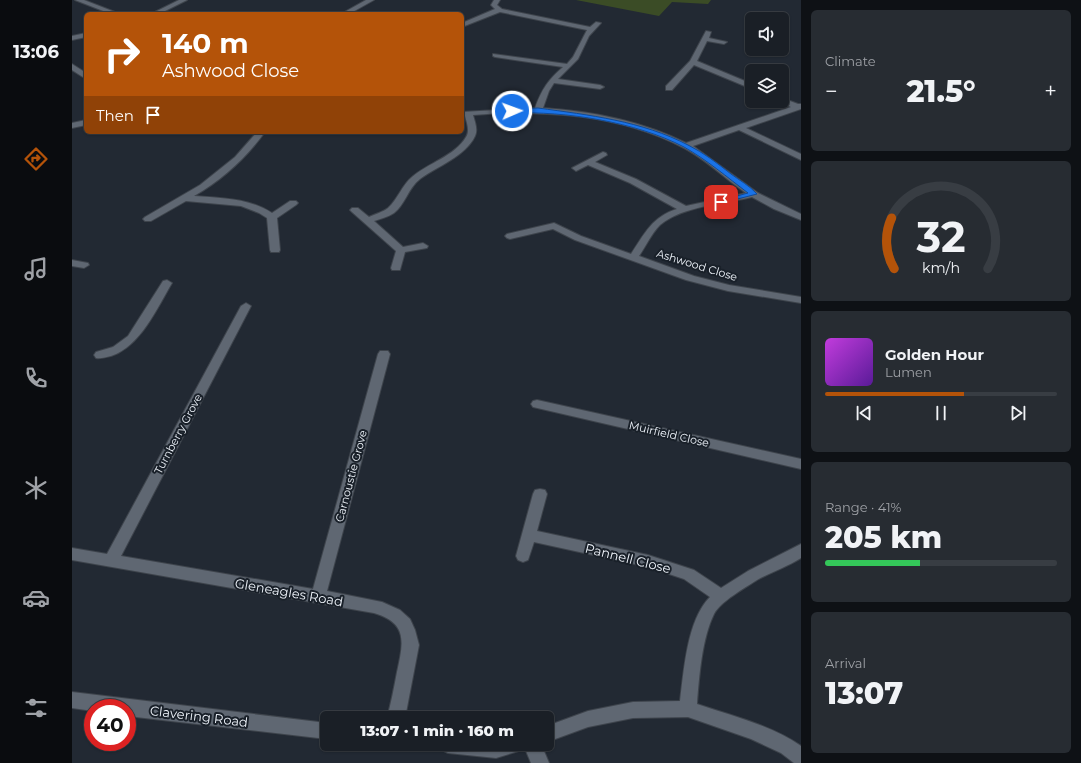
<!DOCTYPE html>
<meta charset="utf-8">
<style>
:root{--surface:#1a1f26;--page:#272c32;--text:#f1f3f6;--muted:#9fa2a7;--line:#383d43;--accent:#b45309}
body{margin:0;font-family:Montserrat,sans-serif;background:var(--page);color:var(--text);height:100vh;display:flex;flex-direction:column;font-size:15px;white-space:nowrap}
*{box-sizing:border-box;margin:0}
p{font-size:13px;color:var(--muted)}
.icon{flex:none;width:22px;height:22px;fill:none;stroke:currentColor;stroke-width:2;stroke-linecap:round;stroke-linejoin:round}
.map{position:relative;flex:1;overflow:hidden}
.panel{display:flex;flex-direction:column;gap:10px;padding:10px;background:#0e1115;width:280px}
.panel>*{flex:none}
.guide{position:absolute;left:12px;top:12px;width:380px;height:122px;border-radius:6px;box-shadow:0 1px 3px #0004,0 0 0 1px var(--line);background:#b45309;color:#fff;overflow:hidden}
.controls{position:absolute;left:673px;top:12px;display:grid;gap:8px}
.controls a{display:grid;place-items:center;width:44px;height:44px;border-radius:6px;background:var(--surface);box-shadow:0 1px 3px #0004,0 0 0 1px var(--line);font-size:20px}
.speed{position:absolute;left:12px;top:699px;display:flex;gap:8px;font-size:20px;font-weight:700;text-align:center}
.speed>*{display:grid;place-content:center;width:52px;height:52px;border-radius:50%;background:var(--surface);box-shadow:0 1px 3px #0004,0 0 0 1px var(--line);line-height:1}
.speed .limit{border:6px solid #d22;background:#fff;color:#111}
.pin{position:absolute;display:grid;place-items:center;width:34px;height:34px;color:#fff;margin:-17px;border-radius:8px;box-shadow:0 2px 6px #0006}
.me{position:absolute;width:44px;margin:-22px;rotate:88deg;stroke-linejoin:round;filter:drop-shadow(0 0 3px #0008)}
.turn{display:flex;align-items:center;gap:14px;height:84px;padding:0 12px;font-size:18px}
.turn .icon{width:52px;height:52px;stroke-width:2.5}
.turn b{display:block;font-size:28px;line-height:34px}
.then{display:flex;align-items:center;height:38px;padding:0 12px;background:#0003;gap:8px;font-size:15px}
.big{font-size:30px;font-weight:800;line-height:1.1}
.panel .card{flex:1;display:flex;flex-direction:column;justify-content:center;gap:6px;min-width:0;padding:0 14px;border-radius:6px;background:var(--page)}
.panel .dial{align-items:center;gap:0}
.dial svg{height:104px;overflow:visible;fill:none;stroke:var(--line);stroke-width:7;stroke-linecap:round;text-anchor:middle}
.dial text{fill:var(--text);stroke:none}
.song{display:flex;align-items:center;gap:12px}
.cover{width:48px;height:48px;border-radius:6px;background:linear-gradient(135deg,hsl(290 70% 55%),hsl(270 70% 35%))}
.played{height:4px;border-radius:2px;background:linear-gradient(90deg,var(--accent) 60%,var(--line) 60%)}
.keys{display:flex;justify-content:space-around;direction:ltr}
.heat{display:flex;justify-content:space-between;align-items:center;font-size:22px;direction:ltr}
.charge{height:6px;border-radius:3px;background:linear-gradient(90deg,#34c759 41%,var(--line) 0)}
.trip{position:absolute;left:248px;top:711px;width:234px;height:40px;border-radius:6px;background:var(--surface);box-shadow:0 1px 3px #0004,0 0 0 1px var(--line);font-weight:800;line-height:40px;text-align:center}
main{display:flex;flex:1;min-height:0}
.menu{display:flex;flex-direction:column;width:72px;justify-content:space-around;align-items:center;background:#0a0c0f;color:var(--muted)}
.menu .icon{width:28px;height:28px}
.menu .selected{color:var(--accent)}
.menu b{font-size:18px;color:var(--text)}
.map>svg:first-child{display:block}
.green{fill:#3b4c26}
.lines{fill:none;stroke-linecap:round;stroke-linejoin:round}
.minor-casing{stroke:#3e444c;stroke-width:2}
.minor{fill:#5f6772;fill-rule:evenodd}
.route{fill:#1a73e8;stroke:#114b97}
.labels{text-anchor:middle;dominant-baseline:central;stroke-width:4;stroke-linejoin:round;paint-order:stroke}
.street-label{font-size:11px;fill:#eff4fb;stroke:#192029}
.near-street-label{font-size:13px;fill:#eff4fb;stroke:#192029}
</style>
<main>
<nav class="menu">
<b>13:06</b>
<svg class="icon selected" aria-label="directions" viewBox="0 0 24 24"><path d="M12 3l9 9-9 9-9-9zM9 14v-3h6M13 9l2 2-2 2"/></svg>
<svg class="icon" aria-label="music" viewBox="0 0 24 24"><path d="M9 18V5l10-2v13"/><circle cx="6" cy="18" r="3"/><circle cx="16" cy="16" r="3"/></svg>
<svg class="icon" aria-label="phone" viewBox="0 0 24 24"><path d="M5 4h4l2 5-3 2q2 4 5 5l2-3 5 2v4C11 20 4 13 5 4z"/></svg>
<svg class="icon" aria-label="climate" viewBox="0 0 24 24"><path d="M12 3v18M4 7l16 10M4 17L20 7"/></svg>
<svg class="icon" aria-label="car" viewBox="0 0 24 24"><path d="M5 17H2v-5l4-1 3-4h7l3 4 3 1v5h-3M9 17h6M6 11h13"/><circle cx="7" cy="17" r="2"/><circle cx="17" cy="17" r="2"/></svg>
<svg class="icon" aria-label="filters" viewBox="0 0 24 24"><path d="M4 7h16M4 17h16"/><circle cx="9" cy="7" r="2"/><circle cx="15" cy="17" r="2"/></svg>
</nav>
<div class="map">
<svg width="729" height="763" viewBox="0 0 729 763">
<rect width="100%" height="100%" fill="#222933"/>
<path class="green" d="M 504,0 L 639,0 L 636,4 L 600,2 L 587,16 Z"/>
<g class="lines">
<g class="minor-casing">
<path id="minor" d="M 3,0 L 12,0 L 48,14 L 39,14 Z
M 107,0 L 115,0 L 87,14 L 81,13 Z
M 294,0 L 302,0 L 277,14 L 269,14 Z
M 422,0 L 428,0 L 425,5 L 430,9 L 518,27 L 524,22 L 529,23 L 517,36 L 506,59 L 486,79 L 528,85 L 532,87 L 528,89 L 482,83 L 477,91 L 471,108 C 519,111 570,121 614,143 L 719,107 L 707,102 L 710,101 L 710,98 L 726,104 L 729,104 L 729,109 L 674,128 L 729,154 L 729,160 L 667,130 L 621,146 L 686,193 L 729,214 L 729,220 L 702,209 L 680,197 C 653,204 610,206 588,225 C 579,234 574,246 567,256 L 622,276 L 657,285 L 729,297 L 729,303 L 656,291 L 614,280 L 503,240 L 481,229 L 438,239 L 435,238 L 433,236 L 435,234 L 482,223 L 509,236 L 559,254 C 573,233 580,217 605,209 L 558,183 L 516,165 L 504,171 L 500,168 L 531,152 L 534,153 L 535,155 L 523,162 L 564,179 L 614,206 L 674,193 C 653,179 635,160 612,148 C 546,114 474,110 401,115 C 403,122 406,130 403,136 C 394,156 364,167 348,179 C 336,188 333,205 322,213 C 316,217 308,219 302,221 L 331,247 L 351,243 L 356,246 L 355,248 L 333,252 L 328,270 L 320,270 L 319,268 L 324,251 L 280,212 L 278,210 L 280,208 L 286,208 L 297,217 C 303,214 311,212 316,208 C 326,199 330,185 340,177 C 356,163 383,156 394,137 C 398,131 395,123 393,116 L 390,116 L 390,112 L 463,108 C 470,89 476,80 491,67 L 423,57 L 421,56 L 421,54 L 495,64 L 501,57 L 515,30 L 428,12 L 390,27 L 390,23 L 423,9 L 419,5 Z
M 634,31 L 639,32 L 637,38 L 655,42 L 652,44 L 635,41 L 625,61 L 680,84 L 680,89 L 622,65 L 600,90 L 594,90 L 594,86 L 618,61 Z
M 14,33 L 14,37 L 0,40 L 0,36 Z
M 0,64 L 14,73 L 14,79 L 0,70 Z
M 14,120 L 14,125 L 0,128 L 0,123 Z
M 185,132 L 193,132 C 174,158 150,180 122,196 C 149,198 177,198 200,213 L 218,201 L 224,201 L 226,203 L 224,205 L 205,218 L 208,250 L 207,252 L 199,252 L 198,250 L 195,218 L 187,213 L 169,206 L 114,201 L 79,221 L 73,221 L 71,219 L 73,217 L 128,185 L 163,157 Z
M 0,260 L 16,263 L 17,265 L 12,268 L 0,266 Z
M 95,280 L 100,283 C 85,308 68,347 39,356 C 34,357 29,359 24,358 L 22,355 L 24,352 L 41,347 L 56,336 L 91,281 Z
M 174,303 L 179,306 L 49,556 L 241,589 L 306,354 L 308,351 L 316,351 L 318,354 L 255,591 L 310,602 L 328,610 L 338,619 L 343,630 L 347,645 L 333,718 L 315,718 C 319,703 322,688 325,672 C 331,644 337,623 302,613 L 0,560 L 0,548 L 35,554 L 169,306 Z
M 465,400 L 729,459 L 729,469 L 461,407 L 459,404 L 461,401 Z
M 468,489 L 473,490 L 475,494 L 465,531 L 576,555 L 622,570 L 649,588 L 676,571 L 729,544 L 729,558 C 715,567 699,572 685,580 C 673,588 649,601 642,614 C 630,638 627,677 625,704 C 660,716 699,725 729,746 L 729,763 L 722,763 L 709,753 L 679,739 L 616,717 L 561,718 L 516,727 L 475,742 L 475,726 L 516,711 L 561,702 L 608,701 C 612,670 615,620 638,597 L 612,579 L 576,567 L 462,542 L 456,560 L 451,562 L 446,560 L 444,556 L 461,494 L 463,490 Z
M 0,692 L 255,723 L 255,739 L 55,716 L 55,708 L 21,708 L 21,711 L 0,708 Z
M 367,744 L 469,744 L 477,763 L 459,763 L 452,746 L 450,750 L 424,758 L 376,753 L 370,750 Z"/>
</g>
<use href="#minor" class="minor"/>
</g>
<path class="route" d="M 466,108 C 517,115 570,121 616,145 C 632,153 645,163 659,174 C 667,180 678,186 685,194 L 646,204 L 646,201 L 676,193 C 655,177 635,160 612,147 C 564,122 493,111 440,113 L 437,111 L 440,109 Z"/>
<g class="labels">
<g class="street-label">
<text transform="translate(625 265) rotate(17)">Ashwood Close</text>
<text transform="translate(106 434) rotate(-62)">Turnberry Grove</text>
<text transform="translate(597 434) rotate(13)">Muirfield Close</text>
<text transform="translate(279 476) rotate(-75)">Carnoustie Grove</text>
</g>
<g class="near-street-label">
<text transform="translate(556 558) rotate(14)">Pannell Close</text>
<text transform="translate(217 592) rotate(10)">Gleneagles Road</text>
<text transform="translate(127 716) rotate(7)">Clavering Road</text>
</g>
</g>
</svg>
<div class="controls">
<a><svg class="icon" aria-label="sound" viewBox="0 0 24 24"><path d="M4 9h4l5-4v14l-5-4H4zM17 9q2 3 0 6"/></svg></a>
<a><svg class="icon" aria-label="layers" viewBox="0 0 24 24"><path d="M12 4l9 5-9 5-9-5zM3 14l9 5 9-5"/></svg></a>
</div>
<div class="speed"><div class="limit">40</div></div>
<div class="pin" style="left:649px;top:202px;background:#d93025"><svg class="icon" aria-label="arrive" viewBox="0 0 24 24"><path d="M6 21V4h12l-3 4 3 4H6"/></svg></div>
<svg class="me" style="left:440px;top:111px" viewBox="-20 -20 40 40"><circle r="17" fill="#1a73e8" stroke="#fff" stroke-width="3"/><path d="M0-11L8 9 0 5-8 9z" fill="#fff"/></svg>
<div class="trip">13:07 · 1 min · 160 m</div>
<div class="guide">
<div class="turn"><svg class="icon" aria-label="right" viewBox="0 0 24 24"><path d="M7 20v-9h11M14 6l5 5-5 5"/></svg><div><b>140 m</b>Ashwood Close</div></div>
<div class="then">Then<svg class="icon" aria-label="arrive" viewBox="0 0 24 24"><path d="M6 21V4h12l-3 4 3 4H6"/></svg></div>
</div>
</div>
<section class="panel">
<div class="card"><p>Climate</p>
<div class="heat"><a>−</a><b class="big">21.5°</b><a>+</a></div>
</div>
<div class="card dial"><svg viewBox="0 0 100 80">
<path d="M14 69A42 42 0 1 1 86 69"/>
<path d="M14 69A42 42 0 0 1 12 30" stroke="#b45309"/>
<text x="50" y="56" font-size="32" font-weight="700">32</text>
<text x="50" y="72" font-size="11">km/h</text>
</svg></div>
<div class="card">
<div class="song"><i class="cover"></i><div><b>Golden Hour</b><p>Lumen</p></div></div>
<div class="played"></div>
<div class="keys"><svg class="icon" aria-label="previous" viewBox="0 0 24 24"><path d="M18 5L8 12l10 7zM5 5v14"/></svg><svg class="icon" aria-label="pause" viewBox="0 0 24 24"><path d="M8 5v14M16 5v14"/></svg><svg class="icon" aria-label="next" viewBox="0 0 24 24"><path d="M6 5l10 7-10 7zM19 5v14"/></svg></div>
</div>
<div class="card"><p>Range · 41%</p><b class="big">205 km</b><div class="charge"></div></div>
<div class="card"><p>Arrival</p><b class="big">13:07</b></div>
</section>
</main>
